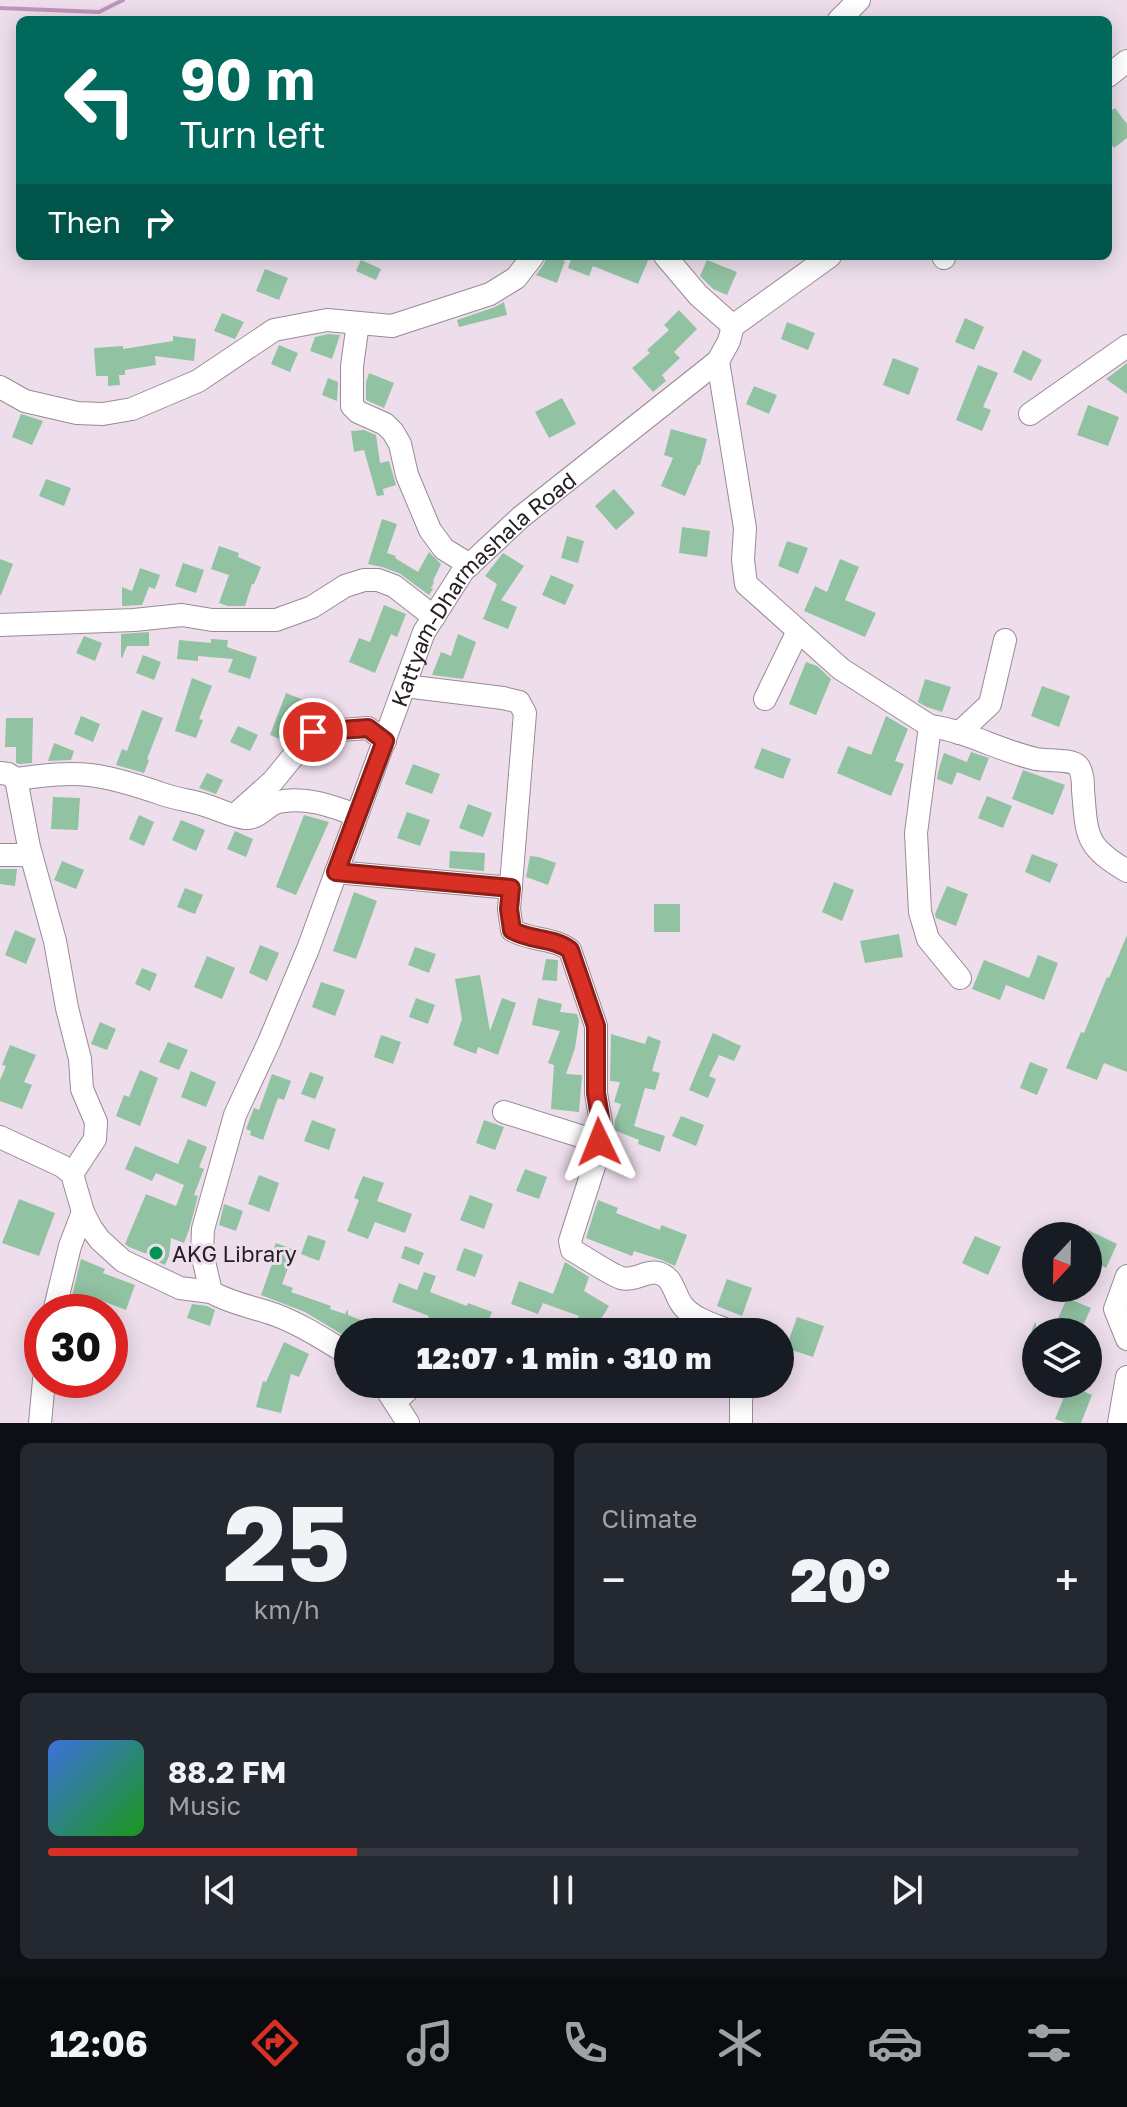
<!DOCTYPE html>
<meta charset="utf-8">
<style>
:root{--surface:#171b24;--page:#242831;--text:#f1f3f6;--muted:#9ea1a6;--line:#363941;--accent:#d93025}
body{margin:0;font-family:"Golos Text",sans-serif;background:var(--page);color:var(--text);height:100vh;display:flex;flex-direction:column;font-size:30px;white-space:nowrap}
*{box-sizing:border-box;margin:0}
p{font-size:26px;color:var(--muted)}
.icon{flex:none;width:44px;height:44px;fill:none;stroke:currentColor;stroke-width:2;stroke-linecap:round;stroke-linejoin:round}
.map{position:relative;height:1423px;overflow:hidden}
.sheet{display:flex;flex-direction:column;gap:20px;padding:20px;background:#0d0f14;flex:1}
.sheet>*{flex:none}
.banner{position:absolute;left:16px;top:16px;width:1096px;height:244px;border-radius:12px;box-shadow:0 4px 20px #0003;background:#00695c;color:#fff;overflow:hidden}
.needle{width:52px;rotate:202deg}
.buttons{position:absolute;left:1022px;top:1222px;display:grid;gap:16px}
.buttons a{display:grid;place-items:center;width:80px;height:80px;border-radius:50%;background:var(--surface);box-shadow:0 4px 20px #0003;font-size:40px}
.speed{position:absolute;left:24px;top:1294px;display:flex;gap:16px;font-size:40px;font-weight:700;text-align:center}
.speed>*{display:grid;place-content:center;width:104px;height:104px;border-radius:50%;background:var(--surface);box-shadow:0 4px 20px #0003;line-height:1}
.speed .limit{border:12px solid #d22;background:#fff;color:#111}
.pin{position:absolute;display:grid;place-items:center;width:68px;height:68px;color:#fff;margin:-34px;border:4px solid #fff;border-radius:50%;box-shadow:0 2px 8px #0007}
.me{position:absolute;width:88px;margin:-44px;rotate:358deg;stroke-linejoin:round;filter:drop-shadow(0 0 6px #0008)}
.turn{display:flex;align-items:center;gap:28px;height:168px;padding:0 32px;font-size:36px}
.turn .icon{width:104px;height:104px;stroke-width:2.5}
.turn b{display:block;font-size:56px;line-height:68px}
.then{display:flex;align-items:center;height:76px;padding:0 32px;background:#0003;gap:16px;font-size:30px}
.big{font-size:60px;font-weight:800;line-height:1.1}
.sheet .widget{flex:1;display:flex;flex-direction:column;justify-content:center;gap:12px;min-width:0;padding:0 28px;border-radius:12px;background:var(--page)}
.sheet .dial{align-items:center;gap:0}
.dial b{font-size:104px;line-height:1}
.song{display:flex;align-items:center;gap:24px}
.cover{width:96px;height:96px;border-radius:12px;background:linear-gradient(135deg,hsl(220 70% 55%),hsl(120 70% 35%))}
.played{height:8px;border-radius:4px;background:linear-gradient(90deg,var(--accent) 30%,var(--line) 30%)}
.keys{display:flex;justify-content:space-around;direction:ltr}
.heat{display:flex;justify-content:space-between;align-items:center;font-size:44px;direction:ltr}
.sheet .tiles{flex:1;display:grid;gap:20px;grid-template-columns:1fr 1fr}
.widget:last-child{grid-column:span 2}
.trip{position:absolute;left:334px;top:1318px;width:460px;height:80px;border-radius:40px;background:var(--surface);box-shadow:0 4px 20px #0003;font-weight:800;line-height:80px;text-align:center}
.dock{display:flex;height:128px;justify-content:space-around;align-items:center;background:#090b0e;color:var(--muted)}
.dock .icon{width:56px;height:56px}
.dock .active{color:var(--accent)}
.dock b{font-size:36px;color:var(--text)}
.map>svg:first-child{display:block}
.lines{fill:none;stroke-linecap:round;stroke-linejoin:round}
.stream{stroke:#be96ba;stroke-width:4}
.building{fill:#91c2a2}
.minor-casing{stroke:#998a97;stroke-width:24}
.minor{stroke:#fff;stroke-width:22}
.route-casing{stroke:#8d1f18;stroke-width:20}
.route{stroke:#d93025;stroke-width:14}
.poi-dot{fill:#019555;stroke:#eedeec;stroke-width:3}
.labels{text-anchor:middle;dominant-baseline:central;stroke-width:6;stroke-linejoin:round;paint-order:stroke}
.street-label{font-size:22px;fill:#262025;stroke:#eedeec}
.poi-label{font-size:22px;fill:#262025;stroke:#eedeec;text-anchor:start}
</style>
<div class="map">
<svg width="1127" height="1423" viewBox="0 0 1127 1423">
<rect width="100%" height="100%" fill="#eedeec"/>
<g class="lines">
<path class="stream" d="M 0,8 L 99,12 L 123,0"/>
</g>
<path class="building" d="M 1115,108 L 1127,124 L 1127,138 L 1114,148 L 1108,140 L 1108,113 Z
M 547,256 L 553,256 L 565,261 L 557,283 L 536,275 L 544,264 Z
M 570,256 L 650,256 L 638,284 L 593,266 L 589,276 L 568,268 L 572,257 Z
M 361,260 L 381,269 L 376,280 L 356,271 Z
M 707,260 L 737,272 L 727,295 L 713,289 L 700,276 Z
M 265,269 L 288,278 L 279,300 L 256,291 Z
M 504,302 L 507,315 L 459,327 L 457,320 L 495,307 Z
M 679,310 L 697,329 L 674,352 L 680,358 L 662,375 L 666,381 L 653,392 L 632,368 L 650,353 L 647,350 L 669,330 L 664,325 Z
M 222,313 L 244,322 L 235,339 L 214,331 Z
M 965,318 L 984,327 L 974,350 L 955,342 Z
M 787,322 L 815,333 L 808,350 L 781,339 Z
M 328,334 L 340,335 L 332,359 L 310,351 L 315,337 Z
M 173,336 L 196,339 L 194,361 L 155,356 L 156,365 L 125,370 L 125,375 L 119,375 L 120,385 L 108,386 L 108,376 L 96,376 L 94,348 L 123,346 L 123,349 L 173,341 Z
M 279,345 L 298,353 L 290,372 L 271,364 Z
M 1023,350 L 1042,360 L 1031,381 L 1013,372 Z
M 893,358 L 919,368 L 909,395 L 883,385 Z
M 1127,363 L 1127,394 L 1106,379 Z
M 978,365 L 998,373 L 983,407 L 991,410 L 982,431 L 956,420 Z
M 369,373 L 394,383 L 384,408 L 366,400 L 366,382 Z
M 328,378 L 338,382 L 337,401 L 322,395 Z
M 754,386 L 777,395 L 769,414 L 746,404 Z
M 562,398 L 576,424 L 549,438 L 535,412 Z
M 1088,405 L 1119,417 L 1108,446 L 1077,435 Z
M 21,414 L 43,421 L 32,445 L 12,437 Z
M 671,429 L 707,439 L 700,465 L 698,465 L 685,496 L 661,486 L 673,458 L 664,455 Z
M 364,430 L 376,435 L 380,463 L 389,461 L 396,485 L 383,489 L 384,495 L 377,496 L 364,450 L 354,452 L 351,431 Z
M 46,479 L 71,488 L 64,506 L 39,496 Z
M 614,489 L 635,513 L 616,530 L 595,506 Z
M 382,519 L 397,524 L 387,553 L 396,556 L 395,558 L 418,572 L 429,552 L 441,564 L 433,581 L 434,582 L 432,587 L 430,587 L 433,589 L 429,595 L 399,573 L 382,567 L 368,564 Z
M 682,527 L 710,531 L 707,557 L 679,553 Z
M 567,536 L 584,541 L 578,563 L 561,558 Z
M 787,541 L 808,548 L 798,574 L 778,566 Z
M 219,546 L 239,553 L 238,557 L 261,567 L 254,584 L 252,584 L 245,606 L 228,606 L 219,603 L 229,575 L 211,569 Z
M 503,553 L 524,566 L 501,600 L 517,607 L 508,629 L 483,619 L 497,584 L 485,576 Z
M 0,559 L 13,564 L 1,595 L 0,595 Z
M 840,559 L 859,567 L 845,600 L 876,613 L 865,637 L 804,611 L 815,586 L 827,592 Z
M 183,563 L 204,570 L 196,593 L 175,586 Z
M 140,568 L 160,575 L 155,589 L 149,587 L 142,605 L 122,606 L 122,587 L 132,591 Z
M 551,575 L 574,585 L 565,605 L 542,595 Z
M 384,605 L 406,614 L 397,637 L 391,634 L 375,673 L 349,662 L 359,638 L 370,642 Z
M 149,632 L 149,646 L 127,646 L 122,658 L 121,658 L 121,634 Z
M 458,634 L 476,642 L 463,679 L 432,675 L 441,652 L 451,656 Z
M 84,636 L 102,643 L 95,661 L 76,653 Z
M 211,639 L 228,640 L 227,647 L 257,657 L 250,679 L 228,672 L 233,659 L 198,656 L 198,661 L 177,659 L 179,640 L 211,643 Z
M 143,655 L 161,662 L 154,680 L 136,673 Z
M 806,662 L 817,666 L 831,679 L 816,715 L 789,704 Z
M 192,678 L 212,686 L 199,719 L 203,720 L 196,738 L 175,731 Z
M 925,679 L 951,687 L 942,712 L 927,707 L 918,702 Z
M 1042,686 L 1070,696 L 1059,727 L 1031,716 Z
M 286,693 L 309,702 L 298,728 L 287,742 L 270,735 Z
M 142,710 L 163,718 L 147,759 L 149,760 L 144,773 L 116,765 L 122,749 L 127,751 Z
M 81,716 L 100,724 L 93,742 L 74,734 Z
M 886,716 L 908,729 L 895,761 L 904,764 L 891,796 L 837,773 L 848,746 L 871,755 Z
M 6,718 L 33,718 L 32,763 L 19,764 L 16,763 L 16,747 L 5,747 Z
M 238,726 L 258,735 L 250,751 L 230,742 Z
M 54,743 L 74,751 L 71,760 L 48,761 Z
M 762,748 L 791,759 L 783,779 L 754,768 Z
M 971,752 L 989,758 L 980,781 L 957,772 L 952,785 L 937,779 L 939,768 L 944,753 L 967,762 Z
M 413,764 L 440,774 L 432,794 L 405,784 Z
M 1023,770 L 1065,785 L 1053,815 L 1012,799 Z
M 207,773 L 223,780 L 216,794 L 199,788 Z
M 987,796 L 1012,806 L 1003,828 L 978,818 Z
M 53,797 L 80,798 L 78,830 L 51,829 Z
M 468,804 L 492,813 L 483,837 L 459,828 Z
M 407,812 L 430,820 L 420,846 L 397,838 Z
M 139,815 L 154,822 L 144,846 L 129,839 Z
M 304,815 L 329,822 L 296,895 L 276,887 Z
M 181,820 L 205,830 L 196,851 L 172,840 Z
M 235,831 L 253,839 L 246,857 L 227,849 Z
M 450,851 L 485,853 L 484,871 L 449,868 Z
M 1032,854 L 1058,864 L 1050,883 L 1025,872 Z
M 530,856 L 539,857 L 556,863 L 548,885 L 526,877 Z
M 62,861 L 84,870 L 76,889 L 54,880 Z
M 0,869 L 17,869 L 15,886 L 0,884 Z
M 834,882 L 854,890 L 842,921 L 822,912 Z
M 947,886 L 968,894 L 956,926 L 936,918 L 935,914 Z
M 185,888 L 203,895 L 195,914 L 177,907 Z
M 354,892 L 377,901 L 356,959 L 333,951 Z
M 654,904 L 680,904 L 680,932 L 654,932 Z
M 15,930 L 36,939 L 26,964 L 5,955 Z
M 899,934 L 903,957 L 865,963 L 860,941 Z
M 1127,935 L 1127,1072 L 1104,1063 L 1097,1080 L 1066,1068 L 1081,1032 L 1084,1033 L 1107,977 L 1109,978 Z
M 260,945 L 279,953 L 267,981 L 249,973 Z
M 415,947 L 436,954 L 429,973 L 408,965 Z
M 1038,955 L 1058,963 L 1044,1000 L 1006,985 L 1000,1000 L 972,989 L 984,960 L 1029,978 Z
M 207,956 L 235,968 L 222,999 L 194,987 Z
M 546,959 L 558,960 L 557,981 L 542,980 Z
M 142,968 L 157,974 L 150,991 L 135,984 Z
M 480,975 L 490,1031 L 502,998 L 516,1003 L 498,1055 L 478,1047 L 476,1054 L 453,1045 L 462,1019 L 455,979 Z
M 321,982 L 345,990 L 335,1016 L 312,1007 Z
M 416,998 L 435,1005 L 428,1024 L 409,1017 Z
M 538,998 L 562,1004 L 560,1012 L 577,1014 L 579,1021 L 575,1048 L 566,1074 L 582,1075 L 579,1112 L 551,1109 L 554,1065 L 548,1063 L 560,1031 L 532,1025 Z
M 100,1022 L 116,1029 L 107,1050 L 91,1044 Z
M 713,1033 L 741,1046 L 734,1061 L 719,1055 L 709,1076 L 716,1079 L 708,1098 L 689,1090 Z
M 611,1034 L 645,1044 L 648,1036 L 661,1041 L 652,1071 L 660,1073 L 655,1090 L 645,1088 L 634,1126 L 665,1136 L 660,1152 L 638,1144 L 639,1140 L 614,1130 L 615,1120 L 621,1104 L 614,1102 L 620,1082 L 610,1081 Z
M 381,1035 L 401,1042 L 393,1064 L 374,1057 Z
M 168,1042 L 188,1050 L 179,1070 L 159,1062 Z
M 10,1045 L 36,1055 L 24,1082 L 32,1085 L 22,1109 L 0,1101 L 0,1080 L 6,1066 L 2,1065 Z
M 1030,1062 L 1048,1069 L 1037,1095 L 1020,1088 Z
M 140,1070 L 158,1078 L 140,1126 L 116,1116 L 124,1095 L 129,1097 Z
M 191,1071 L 216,1082 L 206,1107 L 181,1097 Z
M 310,1072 L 324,1077 L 315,1099 L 301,1094 Z
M 272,1074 L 291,1081 L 284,1100 L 278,1098 L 263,1140 L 250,1135 L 251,1131 L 246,1129 L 254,1108 L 259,1110 Z
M 681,1116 L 704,1125 L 696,1146 L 672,1136 Z
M 312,1120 L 336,1129 L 329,1150 L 304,1141 Z
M 484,1120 L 504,1127 L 495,1150 L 476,1143 Z
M 188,1139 L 207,1147 L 199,1167 L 204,1169 L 194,1195 L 198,1196 L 189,1230 L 184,1243 L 171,1238 L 169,1256 L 165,1265 L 156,1261 L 155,1257 L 129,1247 L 125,1244 L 146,1194 L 176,1206 L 184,1185 L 156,1173 L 152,1181 L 125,1169 L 135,1146 L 178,1164 Z
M 525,1169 L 547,1177 L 539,1199 L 516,1191 Z
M 259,1175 L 279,1183 L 269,1212 L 248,1204 Z
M 363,1176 L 384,1183 L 377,1201 L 412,1214 L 405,1233 L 375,1222 L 368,1239 L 347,1231 L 359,1200 L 354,1198 Z
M 470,1195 L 493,1204 L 484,1229 L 460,1220 Z
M 19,1199 L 55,1213 L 39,1256 L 2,1243 Z
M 598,1200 L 618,1208 L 616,1213 L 660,1230 L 661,1225 L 687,1235 L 675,1266 L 662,1260 L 634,1251 L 632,1256 L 586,1238 Z
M 224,1204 L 243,1211 L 236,1231 L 219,1225 Z
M 1088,1230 L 1117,1244 L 1106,1268 L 1088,1259 Z
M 308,1235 L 326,1241 L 319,1261 L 301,1254 Z
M 975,1236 L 1001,1247 L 988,1275 L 962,1263 Z
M 276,1243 L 295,1250 L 282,1284 L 293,1288 L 291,1292 L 331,1306 L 330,1309 L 345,1314 L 348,1309 L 348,1315 L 368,1323 L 365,1332 L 348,1332 L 348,1338 L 305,1312 L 261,1295 L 272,1264 L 268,1262 Z
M 405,1246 L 424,1253 L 419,1265 L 401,1258 Z
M 464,1248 L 483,1255 L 475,1277 L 456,1270 Z
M 81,1259 L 105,1269 L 103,1273 L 135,1285 L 126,1310 L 92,1297 L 86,1312 L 68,1312 Z
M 565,1262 L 589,1277 L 584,1291 L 609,1306 L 593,1332 L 570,1332 L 579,1316 L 543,1303 L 538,1314 L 511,1304 L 519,1281 L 553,1294 Z
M 424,1272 L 436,1276 L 430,1292 L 467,1306 L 468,1303 L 492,1312 L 484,1331 L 455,1320 L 453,1325 L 450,1324 L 447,1332 L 423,1332 L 429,1316 L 392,1302 L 399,1283 L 417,1290 Z
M 727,1279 L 752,1288 L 742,1316 L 717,1306 Z
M 1067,1298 L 1091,1308 L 1080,1332 L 1052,1332 Z
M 192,1304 L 207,1306 L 215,1310 L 210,1326 L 187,1318 Z
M 797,1317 L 824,1326 L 813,1357 L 786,1348 Z
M 1035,1322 L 1036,1323 L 1036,1361 L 1022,1356 Z
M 284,1342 L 309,1354 L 299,1377 L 291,1374 L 281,1413 L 256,1407 L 263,1381 L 266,1382 Z
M 1069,1385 L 1092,1395 L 1081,1423 L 1066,1423 L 1055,1419 Z"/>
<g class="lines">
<g class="minor-casing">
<g id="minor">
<path d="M 839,20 L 859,0"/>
<path d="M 1108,76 L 1127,61"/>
<path d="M 665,256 L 698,295 L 733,326"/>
<path d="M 943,256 L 944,258"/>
<path d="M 358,323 L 352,366 L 352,406 L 358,412 L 385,424 L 393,432 L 400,444 L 407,475 L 430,530 L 444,549 L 470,565"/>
<path d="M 718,361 L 745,528 L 743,560 L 746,584 L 841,669 L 930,726 C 967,731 1000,751 1036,759 C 1047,761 1072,759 1078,766 C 1083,772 1083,783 1083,790 C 1087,837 1085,846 1127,871"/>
<path d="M 0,387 L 25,401 L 77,413 L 103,414 L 132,409 L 198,381 L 274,330 L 327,320 L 392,326 L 490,294 L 516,278 L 533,256"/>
<path d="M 1030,414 L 1127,346"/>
<path d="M 0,625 L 134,620 L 182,615 L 212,620 L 276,620 L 312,607 L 345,586 L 364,580 L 378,580 L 394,586 L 434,617"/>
<path d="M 405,686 L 503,698 L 519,702 L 525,713 L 509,909 L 512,930 C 530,941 553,937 570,950 L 596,1026 L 596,1093 L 601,1123 L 596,1160 L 570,1241 L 572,1250 C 585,1257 609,1274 621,1278 C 637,1282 648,1267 663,1275 C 674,1280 675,1297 683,1306 C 694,1320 716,1325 732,1332"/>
<path d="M 765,699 L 798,631"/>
<path d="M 930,726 L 916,833 L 920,912 L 928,939 L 960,978"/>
<path d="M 959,733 L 990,704 L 1005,640"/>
<path d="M 0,773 L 8,774 L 16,779 L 29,847 L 55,941 L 67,1008 L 80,1059 L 82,1089 L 96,1122 L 95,1139 L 72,1174"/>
<path d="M 16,779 C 40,776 66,772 90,775 C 115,778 139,786 162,794 C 173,798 186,800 198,803 C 214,807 230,816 245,818 C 259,819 266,805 278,802 C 305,796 332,806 356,815"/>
<path d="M 235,815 L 273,781 L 313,732 L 368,728 L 385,741"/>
<path d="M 0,855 L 31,855"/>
<path d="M 336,872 L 511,888"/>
<path d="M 504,1112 L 599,1142"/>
<path d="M 0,1137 L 62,1166 L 72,1174 L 83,1212 L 91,1228 L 100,1240 L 123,1261 L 180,1288 L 211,1292"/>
<path d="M 1127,1276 L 1115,1309 L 1127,1339"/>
<path d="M 54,1312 L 70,1246 L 83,1212"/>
<path id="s1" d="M 348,1354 C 325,1340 302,1325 276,1315 C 254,1307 232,1304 211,1292 L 202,1253 L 203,1229 L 235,1115 L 269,1042 L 308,949 L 424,632 L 463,571 L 521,517 L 718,361 L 729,341 L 733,326 L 830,256"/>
<path d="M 383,1384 L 408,1423"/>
<path d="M 395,1402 L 414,1384"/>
<path d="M 40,1423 L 44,1380"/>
<path d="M 741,1423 L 741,1399 L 745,1384"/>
<path d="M 1119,1423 L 1127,1377"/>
</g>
</g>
<use href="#minor" class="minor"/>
</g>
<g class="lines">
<g class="route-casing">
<path id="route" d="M 313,732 L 368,728 L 385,741 L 336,872 L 511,888 L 509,909 L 512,930 C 530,941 553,937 570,950 L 596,1026 L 596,1093 L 601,1123 L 599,1142"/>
</g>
<use href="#route" class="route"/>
</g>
<circle class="poi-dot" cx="156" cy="1253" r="8"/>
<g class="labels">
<g class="street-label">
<text stroke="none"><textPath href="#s1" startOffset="922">Kattyam-Dharmashala Road</textPath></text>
</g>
<g class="poi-label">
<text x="172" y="1253">AKG Library</text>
</g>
</g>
</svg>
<div class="buttons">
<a><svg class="needle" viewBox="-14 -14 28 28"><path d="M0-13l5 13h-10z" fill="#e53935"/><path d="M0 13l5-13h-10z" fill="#9ea1a6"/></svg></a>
<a><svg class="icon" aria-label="layers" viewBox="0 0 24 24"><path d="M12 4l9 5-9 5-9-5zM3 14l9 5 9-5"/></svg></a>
</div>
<div class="speed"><div class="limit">30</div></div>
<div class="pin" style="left:313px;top:732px;background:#d93025"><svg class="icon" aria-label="arrive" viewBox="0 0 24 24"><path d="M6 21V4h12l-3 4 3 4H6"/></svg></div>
<svg class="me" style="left:599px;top:1142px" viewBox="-20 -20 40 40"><path d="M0-17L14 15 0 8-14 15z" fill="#d93025" stroke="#fff" stroke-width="4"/></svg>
<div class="trip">12:07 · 1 min · 310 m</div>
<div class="banner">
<div class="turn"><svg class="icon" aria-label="left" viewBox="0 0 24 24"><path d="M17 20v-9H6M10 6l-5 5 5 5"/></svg><div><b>90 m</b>Turn left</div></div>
<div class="then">Then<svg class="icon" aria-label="right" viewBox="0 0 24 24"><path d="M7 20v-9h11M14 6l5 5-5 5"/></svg></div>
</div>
</div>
<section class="sheet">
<div class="tiles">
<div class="widget dial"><b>25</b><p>km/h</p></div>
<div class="widget"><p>Climate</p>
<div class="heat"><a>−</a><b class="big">20°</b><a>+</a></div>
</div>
<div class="widget">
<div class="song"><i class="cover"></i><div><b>88.2 FM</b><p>Music</p></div></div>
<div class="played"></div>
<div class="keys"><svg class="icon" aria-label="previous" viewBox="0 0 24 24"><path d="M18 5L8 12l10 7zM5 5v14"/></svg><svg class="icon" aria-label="pause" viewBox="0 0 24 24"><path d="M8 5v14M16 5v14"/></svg><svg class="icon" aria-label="next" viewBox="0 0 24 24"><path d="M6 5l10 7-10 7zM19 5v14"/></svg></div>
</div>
</div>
</section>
<nav class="dock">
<b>12:06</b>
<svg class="icon active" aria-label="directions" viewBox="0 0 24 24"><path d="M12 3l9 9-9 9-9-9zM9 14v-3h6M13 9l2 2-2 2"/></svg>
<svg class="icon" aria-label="music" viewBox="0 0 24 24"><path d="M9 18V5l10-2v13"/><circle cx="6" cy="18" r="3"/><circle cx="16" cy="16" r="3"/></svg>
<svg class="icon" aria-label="phone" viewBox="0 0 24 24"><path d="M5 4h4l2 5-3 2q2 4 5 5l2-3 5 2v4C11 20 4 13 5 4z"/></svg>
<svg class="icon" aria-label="climate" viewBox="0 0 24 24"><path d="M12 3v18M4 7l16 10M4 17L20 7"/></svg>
<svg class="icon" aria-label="car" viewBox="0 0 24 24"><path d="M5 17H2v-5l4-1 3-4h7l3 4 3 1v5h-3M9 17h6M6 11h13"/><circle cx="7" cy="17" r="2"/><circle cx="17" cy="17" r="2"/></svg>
<svg class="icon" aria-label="filters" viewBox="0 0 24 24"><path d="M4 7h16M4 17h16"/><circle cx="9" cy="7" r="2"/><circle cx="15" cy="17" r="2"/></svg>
</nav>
